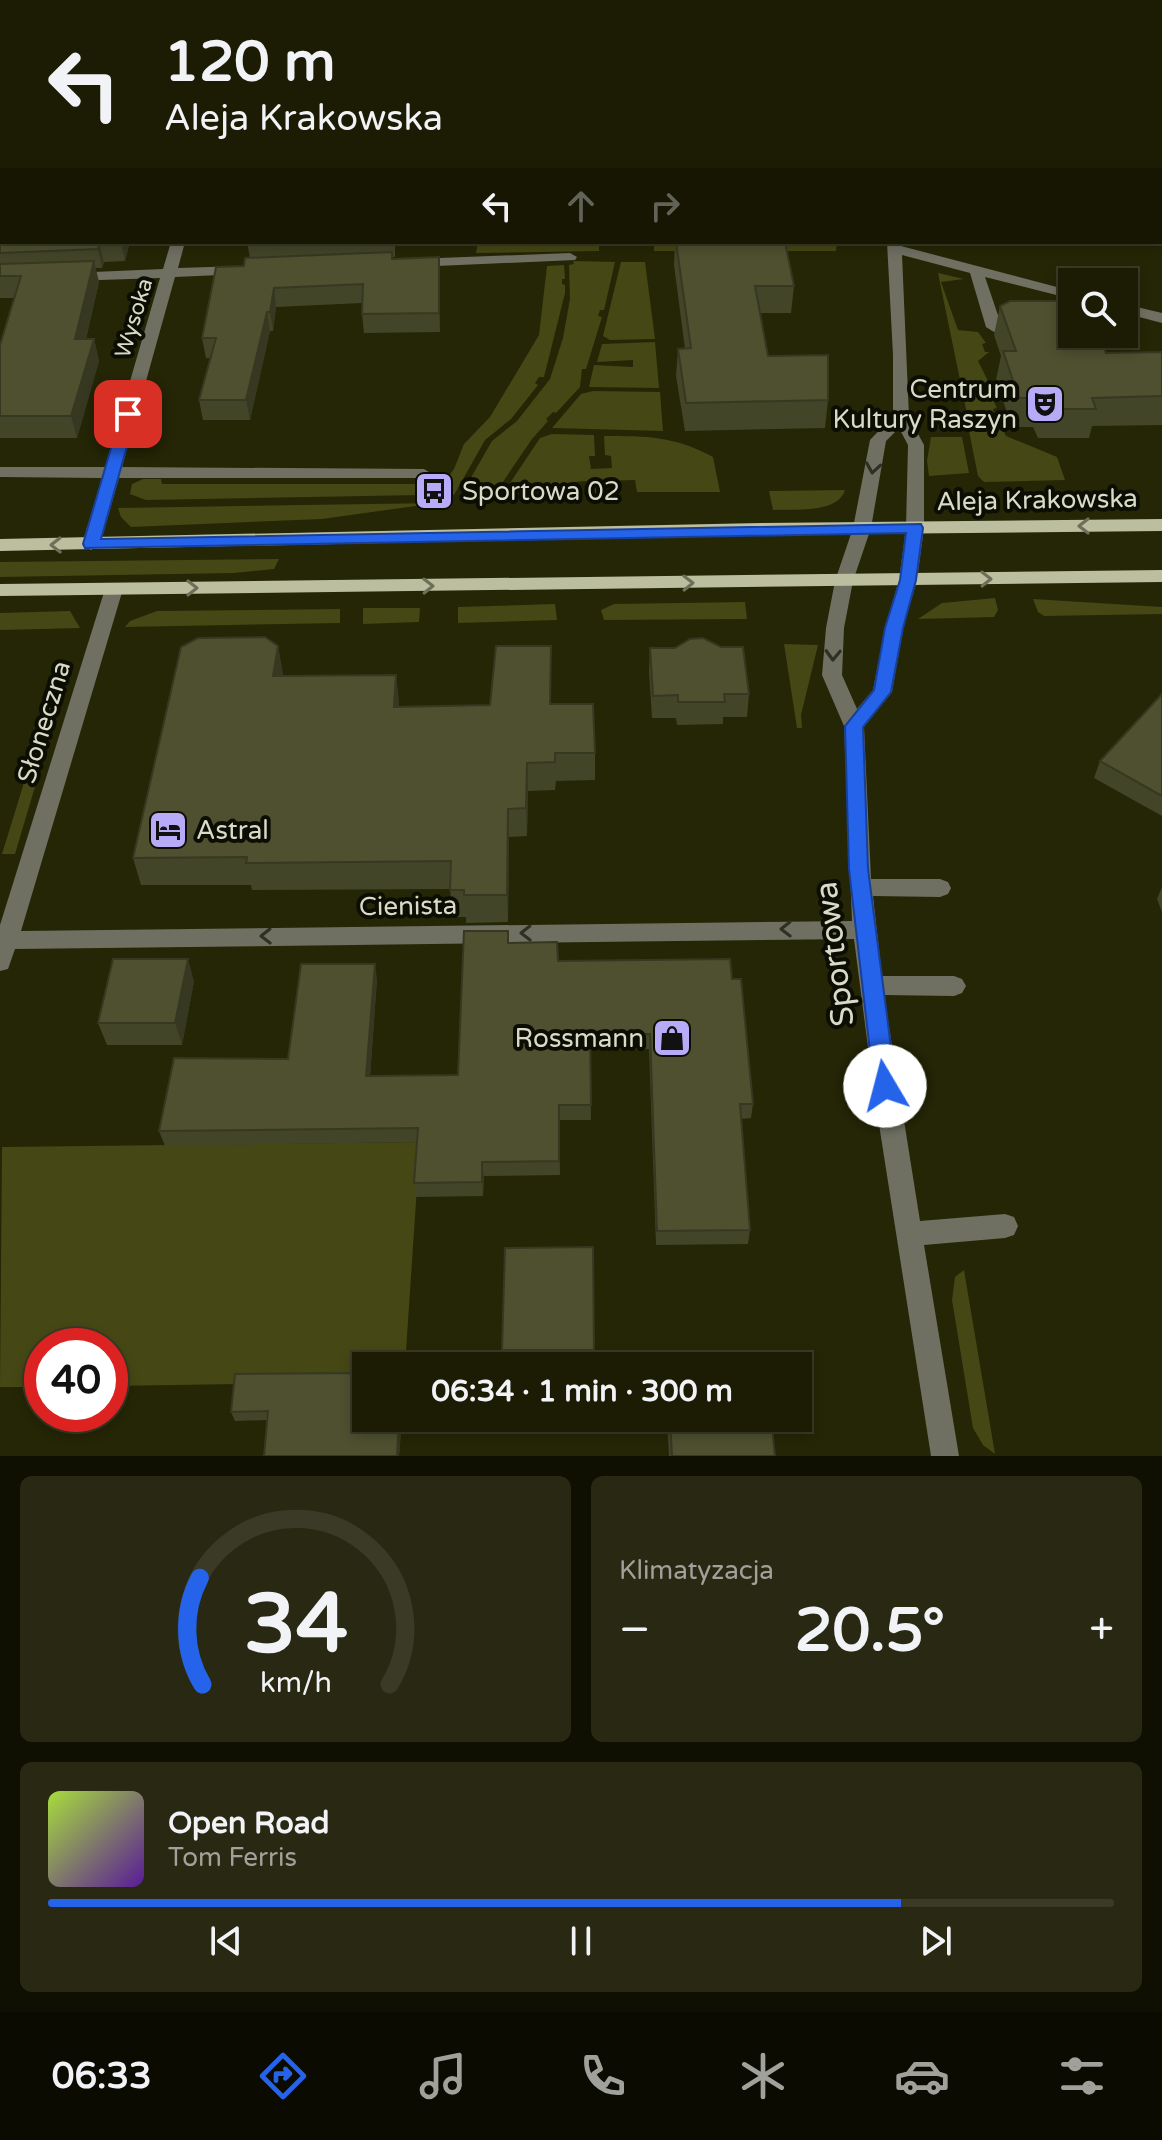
<!DOCTYPE html>
<html lang="pl">
<meta charset="utf-8">
<style>
:root{--surface:#1c1c04;--page:#292913;--text:#f1f3f6;--muted:#a0a19a;--line:#3a3a26;--accent:#2563eb}
body{margin:0;font-family:"Varela Round",sans-serif;background:var(--page);color:var(--text);height:100vh;display:flex;flex-direction:column;font-size:30px;white-space:nowrap}
*{box-sizing:border-box;margin:0}
p{font-size:26px;color:var(--muted)}
.icon{flex:none;width:44px;height:44px;fill:none;stroke:currentColor;stroke-width:2;stroke-linecap:round;stroke-linejoin:round}
.map{position:relative;height:1456px;overflow:hidden}
.drawer{display:flex;flex-direction:column;gap:20px;padding:20px;background:#0f0f02;flex:1}
.drawer>*{flex:none}
.guide{position:absolute;left:0px;top:0px;width:1162px;height:244px;box-shadow:0 4px 12px #0003,0 0 0 2px var(--line);background:#1c1c04;color:var(--text);overflow:hidden}
.buttons{position:absolute;left:1058px;top:268px;display:grid;gap:16px}
.buttons a{display:grid;place-items:center;width:80px;height:80px;border-radius:0px;background:var(--surface);box-shadow:0 4px 12px #0003,0 0 0 2px var(--line);font-size:40px}
.speed{position:absolute;left:24px;top:1328px;display:flex;gap:16px;font-size:40px;font-weight:700;text-align:center}
.speed>*{display:grid;place-content:center;width:104px;height:104px;border-radius:50%;background:var(--surface);box-shadow:0 4px 12px #0003,0 0 0 2px var(--line);line-height:1}
.speed .limit{border:12px solid #d22;background:#fff;color:#111}
.pin{position:absolute;display:grid;place-items:center;width:68px;height:68px;color:#fff;margin:-34px;border-radius:16px;box-shadow:0 4px 12px #0006}
.me{position:absolute;width:88px;margin:-44px;rotate:352deg;stroke-linejoin:round;filter:drop-shadow(0 0 6px #0008)}
.turn{display:flex;align-items:center;gap:28px;height:168px;padding:0 32px;font-size:36px}
.turn .icon{width:104px;height:104px;stroke-width:2.5}
.turn b{display:block;font-size:56px;line-height:68px}
.lanes{display:flex;align-items:center;height:76px;padding:0 32px;background:#0003;justify-content:center;gap:40px;direction:ltr}
.lanes .off{opacity:.35}
.big{font-size:60px;font-weight:700;line-height:1.1}
.drawer .widget{flex:1;display:flex;flex-direction:column;justify-content:center;gap:12px;min-width:0;padding:0 28px;border-radius:12px;background:var(--page)}
.drawer .dial{align-items:center;gap:0}
.dial svg{height:208px;overflow:visible;fill:none;stroke:var(--line);stroke-width:7;stroke-linecap:round;text-anchor:middle}
.dial text{fill:var(--text);stroke:none}
.song{display:flex;align-items:center;gap:24px}
.cover{width:96px;height:96px;border-radius:12px;background:linear-gradient(135deg,hsl(80 70% 55%),hsl(270 70% 35%))}
.played{height:8px;border-radius:4px;background:linear-gradient(90deg,var(--accent) 80%,var(--line) 80%)}
.keys{display:flex;justify-content:space-around;direction:ltr}
.heat{display:flex;justify-content:space-between;align-items:center;font-size:44px;direction:ltr}
.drawer .tiles{flex:1;display:grid;gap:20px;grid-template-columns:1fr 1fr}
.widget:last-child{grid-column:span 2}
.trip{position:absolute;left:352px;top:1352px;width:460px;height:80px;border-radius:0px;background:var(--surface);box-shadow:0 4px 12px #0003,0 0 0 2px var(--line);font-weight:700;line-height:80px;text-align:center}
.dock{display:flex;height:128px;justify-content:space-around;align-items:center;background:#0b0b02;color:var(--muted)}
.dock .icon{width:56px;height:56px}
.dock .on{color:var(--accent)}
.dock b{font-size:36px;color:var(--text)}
.map>svg:first-child{display:block}
.green{fill:#454714}
.lines{fill:none;stroke-linecap:round;stroke-linejoin:round}
.minor{fill:#6f7062;fill-rule:evenodd}
.major{fill:#bcbea0;fill-rule:evenodd}
.wall{fill:#434529}
.shaded-wall{fill:#373822}
.building{fill:#4e5030;stroke:#373822;stroke-width:2}
.oneway{stroke:#2f3024}
.oneway2{stroke:#6d6f59}
.route{fill:#2563eb;stroke:#184099;stroke-width:2}
.labels{text-anchor:middle;dominant-baseline:central;stroke-width:8;stroke-linejoin:round;paint-order:stroke}
.far-street-label{font-size:22px;fill:#d9dbc8;stroke:#0d0e03}
.poi-label{font-size:26px;fill:#d9dbc8;stroke:#0d0e03;text-anchor:end}
.street-label{font-size:26px;fill:#d9dbc8;stroke:#0d0e03}
.near-street-label{font-size:32px;fill:#d9dbc8;stroke:#0d0e03}
</style>
<div class="map">
<svg width="1162" height="1456" viewBox="0 0 1162 1456">
<rect width="100%" height="100%" fill="#252606"/>
<path class="green" d="M 589,0 L 1022,0 L 1023,2 L 589,2 Z
M 478,242 L 599,245 L 599,251 L 476,253 Z
M 654,242 L 837,242 L 836,251 L 654,251 Z
M 573,261 L 615,262 L 604,310 L 600,310 L 598,316 L 602,317 L 586,369 L 582,369 L 580,387 L 556,413 L 553,412 L 546,419 L 548,421 L 532,439 L 494,495 L 461,495 L 492,441 L 517,421 L 550,379 L 563,338 L 570,299 L 569,265 L 574,264 Z
M 621,262 L 645,262 L 655,339 L 610,340 L 603,336 Z
M 564,265 L 565,279 L 562,279 L 562,284 L 565,285 L 565,293 L 544,377 L 539,377 L 535,383 L 538,385 L 511,419 L 485,440 L 454,495 L 441,495 L 441,487 L 422,488 L 422,495 L 146,500 L 130,494 L 132,484 L 143,479 L 161,479 L 162,484 L 443,484 L 454,469 L 464,444 L 490,417 L 539,335 L 547,266 Z
M 938,273 L 964,279 L 941,282 L 958,330 L 978,332 L 986,343 L 982,344 L 985,352 L 989,352 L 978,361 L 990,385 L 986,386 L 997,408 L 993,409 L 995,417 L 1001,420 L 985,420 L 984,415 L 967,414 Z
M 655,342 L 659,388 L 589,387 L 594,365 L 633,367 L 633,360 L 597,362 L 602,344 Z
M 593,391 L 660,392 L 663,431 L 552,428 L 581,394 Z
M 1003,430 L 1006,436 L 1057,457 L 1065,480 L 984,482 L 978,476 L 969,431 Z
M 552,434 L 594,435 L 595,456 L 589,456 L 591,469 L 612,468 L 611,456 L 605,455 L 604,436 C 647,436 674,436 713,457 L 720,492 L 637,492 L 635,480 L 603,481 L 604,493 L 587,493 L 586,481 L 574,482 L 573,493 L 502,495 L 540,438 Z
M 931,437 L 962,437 L 969,473 L 929,476 L 927,461 Z
M 845,490 C 838,514 793,509 773,510 L 769,491 Z
M 437,503 L 322,519 L 131,527 L 121,517 L 118,508 Z
M 279,559 L 274,569 L 234,573 L 0,577 L 0,562 Z
M 995,598 L 998,610 L 994,617 L 918,619 L 942,603 Z
M 1033,599 L 1162,607 L 1162,614 L 1044,616 L 1038,612 Z
M 745,602 L 747,619 L 604,620 L 601,610 L 614,604 Z
M 555,604 L 557,620 L 458,623 L 458,607 Z
M 363,608 L 420,608 L 419,622 L 363,624 Z
M 340,609 L 340,623 L 125,627 L 130,621 L 157,611 Z
M 70,611 L 80,628 L 0,630 L 0,613 Z
M 784,644 L 818,645 L 801,715 L 802,728 L 797,728 Z
M 60,666 L 71,666 L 15,854 L 2,854 Z
M 420,1142 L 405,1366 L 366,1366 L 366,1382 L 110,1386 L 110,1346 L 42,1346 L 42,1387 L 0,1387 L 2,1147 Z
M 964,1270 L 995,1454 L 983,1445 L 973,1428 L 952,1300 L 955,1277 Z"/>
<g class="lines">
<path class="minor" d="M 238,0 L 250,0 L 250,2 L 238,2 Z
M 171,242 L 185,242 L 178,268 L 242,266 L 249,270 L 242,274 L 175,277 L 122,467 L 424,469 L 432,474 L 430,478 L 119,478 L 100,544 L 91,550 L 82,544 L 102,478 L 0,477 L 0,467 L 105,467 L 160,278 L 70,281 L 63,277 L 70,273 L 163,269 Z
M 887,242 L 901,242 L 901,246 L 1072,291 L 1072,299 L 985,277 L 1002,327 L 994,332 L 986,327 L 970,273 L 902,255 L 909,417 L 924,445 L 924,528 L 917,580 L 903,628 L 892,692 L 864,727 L 871,879 L 940,879 L 948,882 L 951,888 L 948,894 L 940,897 L 873,896 L 882,976 L 954,976 L 962,979 L 966,986 L 962,993 L 954,996 L 884,995 L 920,1221 L 1005,1214 L 1014,1217 L 1018,1226 L 1014,1235 L 1005,1238 L 924,1245 L 959,1456 L 931,1456 L 873,1086 L 854,939 L 15,949 L 8,969 L 0,971 L 0,925 L 105,589 L 114,583 L 123,589 L 21,931 L 852,921 L 844,726 L 822,675 L 826,628 L 835,581 L 853,528 L 870,440 L 893,416 L 893,355 ZM 899,428 L 908,445 L 906,528 L 899,580 L 885,628 L 873,690 L 857,709 L 842,675 L 844,628 L 853,581 L 871,528 L 886,441 Z
M 570,253 L 577,257 L 575,260 L 414,267 L 407,263 L 414,259 Z
M 1124,304 L 1162,313 L 1162,323 L 1124,313 Z"/>
<path class="major" d="M 1162,519 L 1162,531 L 761,535 L 0,551 L 0,539 L 761,523 Z
M 1162,570 L 1162,582 L 0,596 L 0,584 Z"/>
</g>
<path class="wall" d="M 0,0 L 200,0 L 200,2 L 2,2 L 2,209 L 0,209 Z
M 271,0 L 589,0 L 589,2 L 271,2 Z
M 1028,0 L 1162,0 L 1162,246 L 1115,246 L 1113,242 L 1160,242 L 1160,2 L 1030,2 Z
M 0,237 L 130,242 L 125,261 L 104,262 L 102,268 L 95,268 L 99,282 L 86,339 L 94,339 L 99,361 L 77,438 L 0,438 L 0,345 L 14,298 L 0,298 Z
M 247,242 L 395,242 L 395,257 L 393,257 L 393,259 L 440,276 L 440,332 L 364,333 L 362,314 L 362,303 L 276,307 L 273,331 L 270,331 L 250,420 L 203,420 L 199,400 L 210,358 L 206,358 L 202,338 L 250,258 Z
M 675,242 L 785,242 L 794,286 L 791,313 L 760,313 L 768,356 L 828,400 L 825,428 L 685,431 L 676,376 L 678,349 L 685,349 L 674,265 Z
M 1000,306 L 1106,353 L 1162,352 L 1162,425 L 1092,426 L 1089,438 L 1038,438 L 1033,427 L 1012,427 L 996,380 L 1001,356 L 994,335 Z
M 278,646 L 283,676 L 396,675 L 399,706 L 490,705 L 551,646 L 551,704 L 595,753 L 595,780 L 556,781 L 555,790 L 528,791 L 527,836 L 509,837 L 508,922 L 466,923 L 466,917 L 453,917 L 450,889 L 252,890 L 251,885 L 141,885 L 133,858 Z
M 650,648 L 749,694 L 747,717 L 723,717 L 723,724 L 677,725 L 676,718 L 652,718 L 649,671 Z
M 1162,694 L 1162,816 L 1094,778 L 1100,761 Z
M 1162,887 L 1162,912 L 1157,899 Z
M 508,943 L 558,961 L 732,979 L 753,1104 L 751,1118 L 741,1119 L 750,1230 L 748,1244 L 656,1245 L 649,1049 L 590,1050 L 591,1120 L 559,1120 L 560,1175 L 484,1176 L 483,1196 L 416,1197 L 414,1183 L 417,1142 L 165,1146 L 159,1131 L 288,1059 L 377,979 L 370,1076 L 458,1075 Z
M 194,981 L 182,1045 L 107,1045 L 98,1023 Z
M 593,1247 L 593,1366 L 503,1366 L 502,1350 Z
M 235,1374 L 366,1418 L 402,1418 L 399,1456 L 264,1456 L 267,1420 L 235,1421 L 231,1412 Z
M 667,1418 L 771,1418 L 775,1456 L 669,1456 Z"/>
<path class="shaded-wall" d="M 121,242 L 130,242 L 125,261 Z
M 99,243 L 104,262 L 102,268 L 98,249 Z
M 439,257 L 440,276 L 440,332 L 439,313 Z
M 94,261 L 99,282 L 81,361 L 75,339 Z
M 274,288 L 276,307 L 273,331 L 270,312 Z
M 267,312 L 270,331 L 250,420 L 246,400 Z
M 94,339 L 99,361 L 77,438 L 71,416 Z
M 278,646 L 283,674 L 278,704 L 273,676 Z
M 396,675 L 399,702 L 397,734 L 394,707 Z
M 527,763 L 528,791 L 527,836 L 526,808 Z
M 508,809 L 509,837 L 508,922 L 507,895 Z
M 188,959 L 194,981 L 182,1045 L 175,1023 Z
M 375,964 L 377,979 L 369,1090 L 366,1076 Z
M 482,1162 L 484,1176 L 483,1196 L 482,1182 Z
M 399,1418 L 402,1418 L 399,1456 L 397,1456 Z"/>
<path class="building" d="M 0,0 L 192,0 L 191,2 L 2,2 L 2,51 L 0,51 Z
M 1042,0 L 1162,0 L 1162,225 L 1160,225 L 1160,2 L 1043,2 Z
M 2,62 L 2,190 L 0,190 L 0,65 Z
M 2,229 L 2,242 L 121,242 L 99,243 L 98,249 L 0,253 L 0,237 Z
M 676,242 L 785,242 L 794,286 L 755,286 L 768,356 L 828,355 L 828,400 L 686,403 L 678,349 L 691,348 Z
M 392,252 L 392,259 L 439,257 L 439,313 L 362,314 L 363,284 L 274,288 L 270,312 L 267,312 L 246,400 L 199,400 L 216,338 L 202,338 L 216,267 L 244,266 L 245,258 Z
M 94,261 L 75,339 L 94,339 L 71,416 L 0,416 L 0,345 L 21,276 L 0,276 L 0,264 Z
M 1010,301 L 1069,301 L 1072,310 L 1072,334 L 1082,334 L 1086,344 L 1102,344 L 1106,353 L 1162,352 L 1162,396 L 1092,398 L 1096,409 L 1046,409 L 1040,398 L 1019,398 L 1003,351 L 1016,351 L 1000,306 Z
M 265,637 L 278,646 L 273,676 L 396,675 L 394,707 L 490,705 L 496,646 L 551,646 L 550,704 L 593,704 L 595,753 L 555,753 L 555,762 L 527,763 L 526,808 L 508,809 L 507,895 L 464,895 L 464,890 L 450,890 L 451,861 L 246,863 L 247,857 L 133,858 L 181,647 L 198,638 Z
M 703,638 L 721,647 L 743,647 L 749,694 L 724,694 L 725,702 L 678,702 L 678,695 L 653,696 L 650,648 L 675,648 L 690,639 Z
M 1162,694 L 1162,796 L 1100,761 Z
M 464,931 L 508,931 L 508,943 L 557,942 L 558,961 L 730,959 L 732,979 L 741,979 L 753,1104 L 740,1104 L 750,1230 L 657,1231 L 650,1034 L 590,1035 L 591,1105 L 559,1105 L 559,1161 L 482,1162 L 482,1182 L 414,1183 L 418,1128 L 159,1131 L 174,1058 L 288,1059 L 301,964 L 375,964 L 366,1076 L 458,1075 Z
M 113,959 L 188,959 L 175,1023 L 98,1023 Z
M 593,1247 L 594,1350 L 502,1350 L 505,1248 Z
M 366,1373 L 366,1418 L 399,1418 L 397,1456 L 264,1456 L 268,1411 L 231,1412 L 235,1374 Z
M 670,1418 L 771,1418 L 775,1456 L 672,1456 Z"/>
<defs><path id="oneway-chevron" d="M-2-3.5L2.5 0L-2 3.5" fill="none" stroke-width="1.6" stroke-linecap="round" stroke-linejoin="round" transform="scale(2)"/></defs>
<g class="oneway">
<use href="#oneway-chevron" transform="translate(873 468) rotate(99)"/>
<use href="#oneway-chevron" transform="translate(833 655) rotate(92)"/>
<use href="#oneway-chevron" transform="translate(786 929) rotate(179)"/>
<use href="#oneway-chevron" transform="translate(526 933) rotate(179)"/>
<use href="#oneway-chevron" transform="translate(266 936) rotate(179)"/>
</g>
<g class="oneway2">
<use href="#oneway-chevron" transform="translate(1084 526) rotate(180)"/>
<use href="#oneway-chevron" transform="translate(56 545) rotate(179)"/>
<use href="#oneway-chevron" transform="translate(986 579) rotate(-1)"/>
<use href="#oneway-chevron" transform="translate(688 583) rotate(-1)"/>
<use href="#oneway-chevron" transform="translate(428 586) rotate(-1)"/>
<use href="#oneway-chevron" transform="translate(192 588)"/>
</g>
<path class="route" d="M 128,410 L 136,414 L 101,539 L 921,524 L 923,528 L 916,580 L 903,628 L 891,692 L 863,727 L 868,869 L 896,1086 L 893,1093 L 885,1096 L 878,1093 L 874,1086 L 849,869 L 845,726 L 874,690 L 885,628 L 900,580 L 906,533 L 85,548 L 83,544 L 121,414 Z"/>
<defs>
<g id="theatre-square" transform="scale(2)"><rect x="-9" y="-9" width="18" height="18" rx="4" fill="#b7abf7" stroke="#0d0e03"/><path d="M-5-5.5Q0-4 5-5.5V0Q5 5 0 6Q-5 5-5 0ZM-3.3-2.5H-1v1.5H-3.3ZM1-2.5H3.3v1.5H1ZM-2.8 1Q0 5.5 2.8 1Z" fill="#111"/></g>
<g id="bus-square" transform="scale(2)"><rect x="-9" y="-9" width="18" height="18" rx="4" fill="#b7abf7" stroke="#0d0e03"/><path d="M-5-6H5V4H4V6H2V4H-2V6H-4V4H-5ZM-3.5-4V0h7V-4ZM-3.5 1.2v1.5H-2V1.2ZM2 1.2v1.5H3.5V1.2Z" fill="#111"/></g>
<g id="hotel-square" transform="scale(2)"><rect x="-9" y="-9" width="18" height="18" rx="4" fill="#b7abf7" stroke="#0d0e03"/><path d="M-6-4.5h1.5V1H6V5H4.5V3h-9V5H-6ZM-4 0a1.8 1.8 0 1 1 3.6 0ZM.5 0V-2.5h3Q6-2.5 6 0Z" fill="#111"/></g>
<g id="shop-square" transform="scale(2)"><rect x="-9" y="-9" width="18" height="18" rx="4" fill="#b7abf7" stroke="#0d0e03"/><path d="M-5-2.5h2.3a2.7 3.5 0 0 1 5.4 0H5L5.5 6h-11ZM-1.5-2.5h3a1.5 2.3 0 0 0-3 0Z" fill="#111"/></g>
</defs>
<g fill-rule="evenodd">
<use href="#theatre-square" x="1045" y="404"/>
<use href="#bus-square" x="434" y="491"/>
<use href="#hotel-square" x="168" y="830"/>
<use href="#shop-square" x="672" y="1038"/>
</g>
<g class="labels">
<g class="far-street-label">
<text transform="translate(134 318) rotate(-73)">Wysoka</text>
</g>
<g class="poi-label">
<text x="1017" y="389">Centrum<tspan x="1017" dy="30">Kultury Raszyn</tspan></text>
<text x="462" y="491" text-anchor="start">Sportowa 02</text>
<text x="196" y="830" text-anchor="start">Astral</text>
<text x="644" y="1038">Rossmann</text>
</g>
<g class="street-label">
<text transform="translate(1037 500) rotate(-1)">Aleja Krakowska</text>
<text transform="translate(44 722) rotate(-73)">Słoneczna</text>
<text transform="translate(408 906) rotate(-1)">Cienista</text>
</g>
<g class="near-street-label">
<text transform="translate(835 954) rotate(-97)">Sportowa</text>
</g>
</g>
</svg>
<div class="buttons">
<a><svg class="icon" aria-label="search" viewBox="0 0 24 24"><circle cx="10" cy="10" r="6"/><path d="M15 15l6 6"/></svg></a>
</div>
<div class="speed"><div class="limit">40</div></div>
<div class="pin" style="left:128px;top:414px;background:#d93025"><svg class="icon" aria-label="arrive" viewBox="0 0 24 24"><path d="M6 21V4h12l-3 4 3 4H6"/></svg></div>
<svg class="me" style="left:885px;top:1086px" viewBox="-20 -20 40 40"><circle r="19" fill="#fff"/><path d="M0-13L10 11 0 6-10 11z" fill="#2563eb"/></svg>
<div class="trip">06:34 · 1 min · 300 m</div>
<div class="guide">
<div class="turn"><svg class="icon" aria-label="left" viewBox="0 0 24 24"><path d="M17 20v-9H6M10 6l-5 5 5 5"/></svg><div><b>120 m</b>Aleja Krakowska</div></div>
<div class="lanes"><svg class="icon" aria-label="left" viewBox="0 0 24 24"><path d="M17 20v-9H6M10 6l-5 5 5 5"/></svg><svg class="icon off" aria-label="ahead" viewBox="0 0 24 24"><path d="M12 20V5M6 11l6-6 6 6"/></svg><svg class="icon off" aria-label="right" viewBox="0 0 24 24"><path d="M7 20v-9h11M14 6l5 5-5 5"/></svg></div>
</div>
</div>
<section class="drawer">
<div class="tiles">
<div class="widget dial"><svg viewBox="0 0 100 80">
<path d="M14 69A42 42 0 1 1 86 69"/>
<path d="M14 69A42 42 0 0 1 13 28" stroke="#2563eb"/>
<text x="50" y="56" font-size="32" font-weight="700">34</text>
<text x="50" y="72" font-size="11">km/h</text>
</svg></div>
<div class="widget"><p>Klimatyzacja</p>
<div class="heat"><a>−</a><b class="big">20.5°</b><a>+</a></div>
</div>
<div class="widget">
<div class="song"><i class="cover"></i><div><b>Open Road</b><p>Tom Ferris</p></div></div>
<div class="played"></div>
<div class="keys"><svg class="icon" aria-label="previous" viewBox="0 0 24 24"><path d="M18 5L8 12l10 7zM5 5v14"/></svg><svg class="icon" aria-label="pause" viewBox="0 0 24 24"><path d="M8 5v14M16 5v14"/></svg><svg class="icon" aria-label="next" viewBox="0 0 24 24"><path d="M6 5l10 7-10 7zM19 5v14"/></svg></div>
</div>
</div>
</section>
<nav class="dock">
<b>06:33</b>
<svg class="icon on" aria-label="directions" viewBox="0 0 24 24"><path d="M12 3l9 9-9 9-9-9zM9 14v-3h6M13 9l2 2-2 2"/></svg>
<svg class="icon" aria-label="music" viewBox="0 0 24 24"><path d="M9 18V5l10-2v13"/><circle cx="6" cy="18" r="3"/><circle cx="16" cy="16" r="3"/></svg>
<svg class="icon" aria-label="phone" viewBox="0 0 24 24"><path d="M5 4h4l2 5-3 2q2 4 5 5l2-3 5 2v4C11 20 4 13 5 4z"/></svg>
<svg class="icon" aria-label="climate" viewBox="0 0 24 24"><path d="M12 3v18M4 7l16 10M4 17L20 7"/></svg>
<svg class="icon" aria-label="car" viewBox="0 0 24 24"><path d="M5 17H2v-5l4-1 3-4h7l3 4 3 1v5h-3M9 17h6M6 11h13"/><circle cx="7" cy="17" r="2"/><circle cx="17" cy="17" r="2"/></svg>
<svg class="icon" aria-label="filters" viewBox="0 0 24 24"><path d="M4 7h16M4 17h16"/><circle cx="9" cy="7" r="2"/><circle cx="15" cy="17" r="2"/></svg>
</nav>
